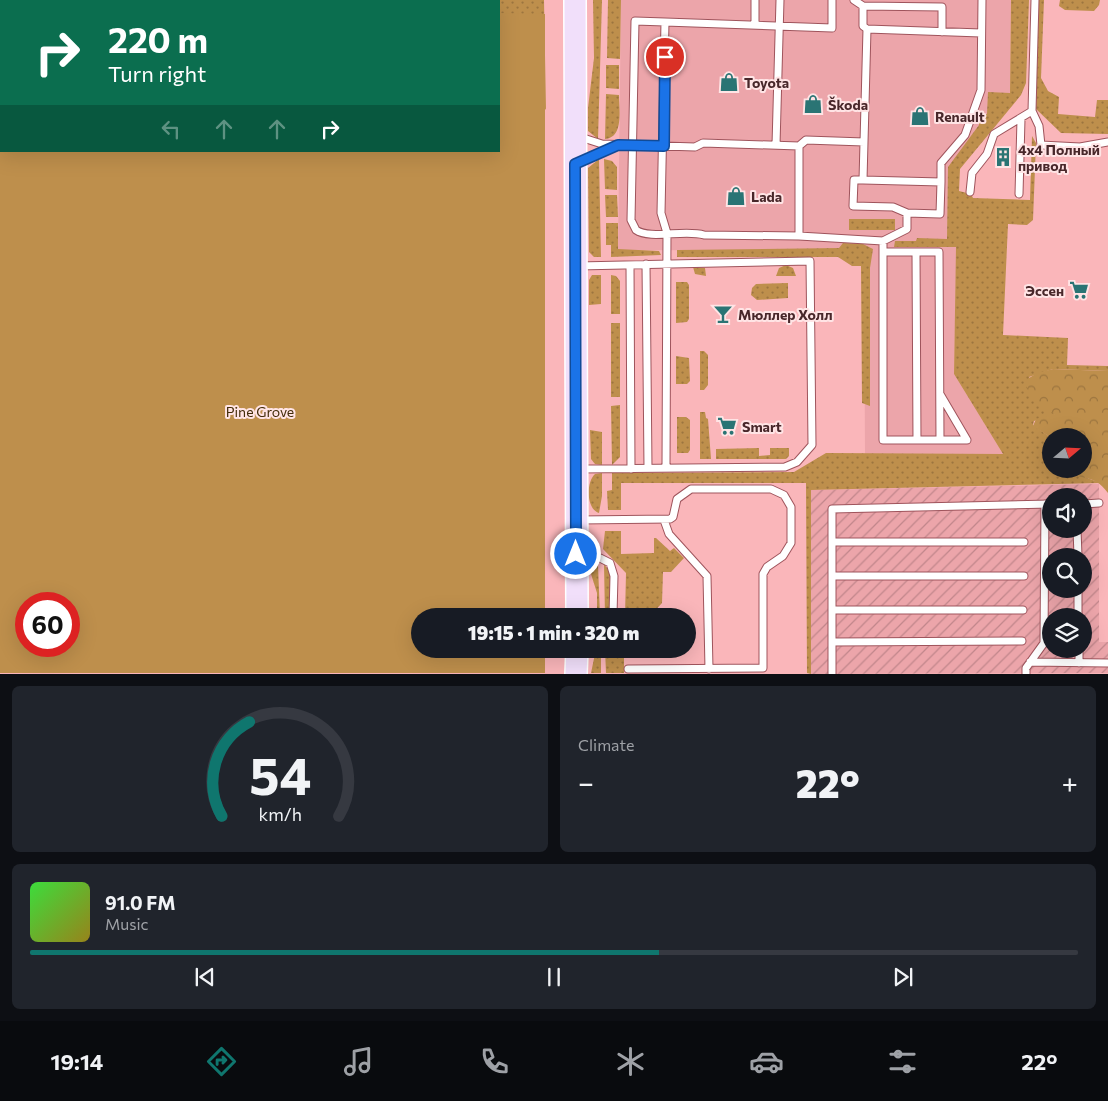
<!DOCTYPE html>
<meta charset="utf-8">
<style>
:root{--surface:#171b24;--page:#20242c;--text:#f1f3f6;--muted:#9ea1a6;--line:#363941;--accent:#0f766e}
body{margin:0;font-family:Commissioner,sans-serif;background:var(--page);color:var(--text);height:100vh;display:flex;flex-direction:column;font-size:19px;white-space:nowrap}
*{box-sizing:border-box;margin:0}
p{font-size:16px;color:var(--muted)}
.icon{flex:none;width:28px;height:28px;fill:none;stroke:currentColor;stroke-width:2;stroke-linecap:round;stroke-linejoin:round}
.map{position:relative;height:674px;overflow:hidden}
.sheet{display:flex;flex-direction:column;gap:12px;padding:12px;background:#0d0f14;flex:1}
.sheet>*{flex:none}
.guide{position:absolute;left:0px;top:0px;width:500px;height:152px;box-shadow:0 5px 20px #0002;background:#0b6e4f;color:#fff;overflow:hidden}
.needle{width:32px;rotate:71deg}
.fabs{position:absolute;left:1042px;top:428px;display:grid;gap:10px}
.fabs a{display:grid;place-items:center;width:50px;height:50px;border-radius:50%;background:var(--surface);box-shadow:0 5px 20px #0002;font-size:25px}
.speed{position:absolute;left:15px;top:592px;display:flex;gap:10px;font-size:25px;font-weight:700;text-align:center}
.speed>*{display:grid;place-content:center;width:65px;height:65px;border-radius:50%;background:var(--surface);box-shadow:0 5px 20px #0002;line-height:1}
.speed .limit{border:8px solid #d22;background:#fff;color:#111}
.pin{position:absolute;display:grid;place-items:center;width:42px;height:42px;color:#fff;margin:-21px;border:2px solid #fff;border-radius:50%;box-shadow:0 1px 5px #0007}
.me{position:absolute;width:55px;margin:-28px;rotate:0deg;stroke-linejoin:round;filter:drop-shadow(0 0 4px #0008)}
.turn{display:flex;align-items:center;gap:18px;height:105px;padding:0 25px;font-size:22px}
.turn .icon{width:65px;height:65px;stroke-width:2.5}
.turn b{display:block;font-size:35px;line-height:42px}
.lanes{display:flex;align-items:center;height:48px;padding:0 25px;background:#0003;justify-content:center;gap:25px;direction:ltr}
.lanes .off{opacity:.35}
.big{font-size:38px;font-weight:800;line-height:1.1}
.sheet .card{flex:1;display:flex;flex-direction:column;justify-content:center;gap:8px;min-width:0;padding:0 18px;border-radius:8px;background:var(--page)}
.sheet .dial{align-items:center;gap:0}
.dial svg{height:130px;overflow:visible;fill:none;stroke:var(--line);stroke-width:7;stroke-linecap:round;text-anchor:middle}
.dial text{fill:var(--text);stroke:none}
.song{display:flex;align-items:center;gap:15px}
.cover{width:60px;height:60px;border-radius:8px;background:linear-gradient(135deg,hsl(120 70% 55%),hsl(50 70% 35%))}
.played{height:5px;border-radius:2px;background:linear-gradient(90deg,var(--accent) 60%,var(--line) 60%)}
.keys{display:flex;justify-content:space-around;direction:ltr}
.heat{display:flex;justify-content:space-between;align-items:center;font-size:28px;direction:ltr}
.sheet .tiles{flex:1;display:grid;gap:12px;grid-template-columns:1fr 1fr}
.card:last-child{grid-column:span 2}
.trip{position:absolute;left:411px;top:608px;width:285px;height:50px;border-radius:25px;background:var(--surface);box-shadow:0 5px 20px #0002;font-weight:800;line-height:50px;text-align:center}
.dock{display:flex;height:80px;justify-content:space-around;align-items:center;background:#090b0e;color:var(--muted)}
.dock .icon{width:35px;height:35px}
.dock .on{color:var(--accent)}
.dock b{font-size:22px;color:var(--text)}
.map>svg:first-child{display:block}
.built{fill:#eca5aa}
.industrial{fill:url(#industrial-furrows);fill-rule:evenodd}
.grass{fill:url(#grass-dots)}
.forest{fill:url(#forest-crowns)}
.green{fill:#be8f4c;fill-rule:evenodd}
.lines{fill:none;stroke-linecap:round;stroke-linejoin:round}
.service-casing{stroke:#9f545c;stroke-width:9}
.primary-casing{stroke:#fff;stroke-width:24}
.service{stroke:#fff;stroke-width:7}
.primary{stroke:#f1dffa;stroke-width:21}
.route-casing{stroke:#114b97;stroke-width:12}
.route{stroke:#1a73e8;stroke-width:9}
.labels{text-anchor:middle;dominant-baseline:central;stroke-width:4;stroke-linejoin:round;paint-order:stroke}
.poi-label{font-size:14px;font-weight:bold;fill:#48272a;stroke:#ffe4e5;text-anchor:start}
.park-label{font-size:14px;fill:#422c09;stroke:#ffe4e5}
</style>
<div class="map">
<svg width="1108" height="674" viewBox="0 0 1108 674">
<defs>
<pattern id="industrial-furrows" width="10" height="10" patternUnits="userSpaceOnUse" patternTransform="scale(1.25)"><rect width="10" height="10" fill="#eca5aa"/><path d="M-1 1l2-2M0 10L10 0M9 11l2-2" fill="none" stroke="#c1868b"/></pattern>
<pattern id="grass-dots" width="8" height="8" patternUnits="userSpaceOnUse" patternTransform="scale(1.25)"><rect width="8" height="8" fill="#be8f4c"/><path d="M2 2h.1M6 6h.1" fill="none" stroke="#9c753f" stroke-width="1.8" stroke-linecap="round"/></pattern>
<pattern id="forest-crowns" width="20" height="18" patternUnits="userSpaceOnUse" patternTransform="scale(1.25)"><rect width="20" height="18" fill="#be8f4c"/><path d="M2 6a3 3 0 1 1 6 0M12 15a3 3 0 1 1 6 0" fill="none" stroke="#9c753f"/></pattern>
</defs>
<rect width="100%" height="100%" fill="#fab6ba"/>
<path class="built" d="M 621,0 L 1011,0 L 1010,93 L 958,169 L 954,374 L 1003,454 L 865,454 L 864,251 L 618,250 Z"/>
<path class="industrial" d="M 1099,484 L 1099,642 L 1108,642 L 1108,673 L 811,674 L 811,490 ZM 1051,496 L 1084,496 L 1084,529 L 1051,529 ZM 1051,556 L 1084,556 L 1084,589 L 1051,589 ZM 1051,616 L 1084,616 L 1084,649 L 1051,649 Z"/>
<path class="grass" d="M 360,0 L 544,0 L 546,110 L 499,43 L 499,1 Z
M 593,0 L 602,0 L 598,139 L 588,131 L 588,108 L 594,58 Z
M 608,0 L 621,0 L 620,59 L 607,58 Z
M 1011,0 L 1029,0 L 1026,83 L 1021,95 L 960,169 L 959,191 L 971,194 L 973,198 L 1030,200 L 1032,136 L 1036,143 L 1033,220 L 1027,225 L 1008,224 L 1003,335 L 1068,338 L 1067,365 L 1108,366 L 1108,371 L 1053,369 L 1029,377 L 1057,414 L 1034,421 L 1033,425 L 1050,437 L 1047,452 L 1051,460 L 1051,469 L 1062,469 L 1101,483 L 811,490 L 811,674 L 807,673 L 806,483 L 621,483 L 621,510 L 608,510 L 607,491 L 612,490 L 612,473 L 794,472 L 826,453 L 1003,454 L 954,374 L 956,247 L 894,247 L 895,241 L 916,241 L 917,238 L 947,239 L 948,167 L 979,125 L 979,114 L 987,114 L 988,92 L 1010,93 Z
M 1039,0 L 1044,0 L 1041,78 L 1048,91 L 1059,97 L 1058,114 L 1095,117 L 1097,100 L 1108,100 L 1108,134 L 1061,133 L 1036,109 Z
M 1060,0 L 1100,0 L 1099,5 L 1094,11 L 1065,10 L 1059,6 Z
M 606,65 L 619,65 L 619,89 L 606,88 Z
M 606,94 L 619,95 C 619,109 624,138 605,139 Z
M 599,159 L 601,257 L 594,257 L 589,252 L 588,168 Z
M 604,159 L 612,161 L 617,167 L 617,190 L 605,189 Z
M 605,195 L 617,195 L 618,217 L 606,217 Z
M 849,219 L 895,219 L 895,230 L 849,230 Z
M 606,223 L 618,223 L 618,249 L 659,251 L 661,255 L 611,257 L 611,245 L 606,245 Z
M 843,243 L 863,244 L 873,249 L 870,268 L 870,406 L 862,403 L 861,266 L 852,266 L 838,257 L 677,257 L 677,250 L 839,248 Z
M 786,265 L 793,268 L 796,276 L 776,276 L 779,268 Z
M 693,267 L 705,268 L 706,276 L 695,274 Z
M 592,275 L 601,275 L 601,304 L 589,305 L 589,280 Z
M 611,275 L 616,276 L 620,281 L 620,314 L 611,314 Z
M 676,282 L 687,282 L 689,285 L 689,319 L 687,322 L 676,323 Z
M 788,283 L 788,298 L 757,300 L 751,295 L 752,288 L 756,284 Z
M 611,323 L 620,323 L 620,397 L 611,397 Z
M 700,351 L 704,351 L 708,355 L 708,385 L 704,390 L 700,390 Z
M 676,356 L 689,358 L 690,381 L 687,384 L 676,384 Z
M 620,405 L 620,457 L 612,465 L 611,406 Z
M 700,412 L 705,412 L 706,418 L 708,419 L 711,459 L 700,459 Z
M 677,417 L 686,417 L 690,420 L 690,450 L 688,453 L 677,453 Z
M 590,430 L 602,432 L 602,465 L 595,464 L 591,459 Z
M 759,448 L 759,456 L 770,455 L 770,448 L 789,448 L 789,456 L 786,459 L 716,459 L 716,449 Z
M 602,473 L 602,496 L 599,513 C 586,509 586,482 595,474 Z
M 605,531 L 621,531 L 621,554 L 654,553 L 654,538 L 656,538 L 670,551 L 674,548 L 684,558 L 671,572 L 663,572 L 662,603 L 650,616 L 625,616 L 626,573 L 603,549 Z
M 604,564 L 610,572 L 610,616 L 605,616 Z
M 598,565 L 600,616 L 597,616 L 597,593 L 591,574 L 593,568 Z
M 596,649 L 601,649 L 601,673 L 591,673 Z
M 605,649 L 624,649 L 624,673 L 606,673 Z"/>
<path class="forest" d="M 1053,369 L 1108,371 L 1108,493 C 1093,472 1080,482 1062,469 L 1084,469 L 1084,436 L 1051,436 L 1051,460 L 1046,448 L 1050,437 L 1033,426 L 1036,419 L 1055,414 C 1043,408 1025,396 1026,380 L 1037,373 Z"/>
<path class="green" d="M 0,0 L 361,1 L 1,1 L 1,151 L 499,151 L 499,13 L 545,14 L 545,616 L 420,616 L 420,649 L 545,649 L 545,673 L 0,673 ZM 26,604 L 69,604 L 69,646 L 26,646 Z"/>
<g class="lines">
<g class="service-casing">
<path id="service" d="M 854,0 L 863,6 L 863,26 L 867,29 L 981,33
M 1035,0 L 1032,111 L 1039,126 L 1041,145 L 1080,147 L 1108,142
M 863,6 L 942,7 L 942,32
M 665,22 L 635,21 L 631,220 L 636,230 C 650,240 685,229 704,235 L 799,236 L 883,241 L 907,229 L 907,213
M 755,25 L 755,0
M 867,29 L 863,180 L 941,182 L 941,163 L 965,135 L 981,90 L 982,0
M 577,136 L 602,144 L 695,147 L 703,143 L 799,146 L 806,140 L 864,142
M 776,145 L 780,0
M 579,162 L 617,145
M 863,180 L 854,180 L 853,206 L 893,207 L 907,213 L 940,214 L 941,182
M 970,192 L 972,173 L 987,154 L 994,134 L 1032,111
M 1019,194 L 1021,119
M 799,236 L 799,146
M 883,241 L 883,440 L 967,440 L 940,394
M 883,252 L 916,252 L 917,440
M 916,252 L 939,252 L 940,440
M 646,264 L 648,468
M 630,265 L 631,469
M 578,266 L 810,261 L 812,445 L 797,462 L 785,467 L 579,469
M 666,468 L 667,233 L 661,213 L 665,22 L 832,28 L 832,0
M 1084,504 L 1099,503
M 579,520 L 670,519 L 673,517 L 677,499 L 691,489 L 771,489 L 784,495 L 791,507 L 791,543 L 783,556 L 767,567 L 763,574 L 763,668 L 628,669
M 664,520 L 669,534 L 707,576 L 709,669
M 1077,529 L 1078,556
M 832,542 L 1024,542
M 579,554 L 600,558 L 610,563 L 614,576 L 613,616
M 832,576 L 1024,576
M 1078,589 L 1078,616
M 832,610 L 1023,610
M 832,642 L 1022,641
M 1079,649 L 1079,663
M 1030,662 L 1108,663
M 832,674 L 832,509 L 1051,504
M 1026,674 L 1026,668 L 1044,643 L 1045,504"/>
</g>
<g class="primary-casing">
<path id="primary" d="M 575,0 L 577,616
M 576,674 L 577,649"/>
</g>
<use href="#service" class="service"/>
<use href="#primary" class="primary"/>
</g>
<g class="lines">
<g class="route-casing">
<path id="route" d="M 576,554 L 575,164 L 618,145 L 664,146 L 665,57"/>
</g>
<use href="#route" class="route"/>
</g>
<defs>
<g id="shop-bare" transform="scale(1.5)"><path d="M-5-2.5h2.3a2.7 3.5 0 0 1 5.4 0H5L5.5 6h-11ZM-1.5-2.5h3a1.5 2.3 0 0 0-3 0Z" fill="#2a7474" stroke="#ffe4e5" stroke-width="2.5" paint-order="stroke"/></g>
<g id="building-bare" transform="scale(1.5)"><path d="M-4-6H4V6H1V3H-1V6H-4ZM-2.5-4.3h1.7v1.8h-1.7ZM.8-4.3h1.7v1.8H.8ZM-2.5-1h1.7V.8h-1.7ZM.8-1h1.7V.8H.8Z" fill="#2a7474" stroke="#ffe4e5" stroke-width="2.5" paint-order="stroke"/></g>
<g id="supermarket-bare" transform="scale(1.5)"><path d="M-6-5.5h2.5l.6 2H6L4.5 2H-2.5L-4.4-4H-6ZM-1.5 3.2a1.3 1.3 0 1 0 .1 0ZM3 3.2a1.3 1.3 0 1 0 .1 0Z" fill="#2a7474" stroke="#ffe4e5" stroke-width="2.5" paint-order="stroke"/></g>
<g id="bar-bare" transform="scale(1.5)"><path d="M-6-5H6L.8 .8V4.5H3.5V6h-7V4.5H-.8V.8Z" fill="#2a7474" stroke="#ffe4e5" stroke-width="2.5" paint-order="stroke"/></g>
</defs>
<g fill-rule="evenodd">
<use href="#shop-bare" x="729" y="82"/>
<use href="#shop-bare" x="813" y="104"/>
<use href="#shop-bare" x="920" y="116"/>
<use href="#building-bare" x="1003" y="157"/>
<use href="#shop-bare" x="736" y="196"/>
<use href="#supermarket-bare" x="1079" y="290"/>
<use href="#bar-bare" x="723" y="314"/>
<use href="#supermarket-bare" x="727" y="426"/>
</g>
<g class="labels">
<g class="poi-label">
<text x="744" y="82">Toyota</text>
<text x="828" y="104">Škoda</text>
<text x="935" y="116">Renault</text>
<text x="1018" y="149">4x4 Полный<tspan x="1018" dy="16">привод</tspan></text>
<text x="751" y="196">Lada</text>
<text x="1064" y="290" text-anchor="end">Эссен</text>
<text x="738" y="314">Мюллер Холл</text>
<text x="742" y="426">Smart</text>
</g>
<g class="park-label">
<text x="260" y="411">Pine Grove</text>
</g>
</g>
</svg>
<div class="fabs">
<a><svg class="needle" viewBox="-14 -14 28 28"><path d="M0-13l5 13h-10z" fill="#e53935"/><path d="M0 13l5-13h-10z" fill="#9ea1a6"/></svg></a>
<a><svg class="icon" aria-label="sound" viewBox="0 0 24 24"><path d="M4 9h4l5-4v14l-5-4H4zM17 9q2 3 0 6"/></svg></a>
<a><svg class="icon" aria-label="search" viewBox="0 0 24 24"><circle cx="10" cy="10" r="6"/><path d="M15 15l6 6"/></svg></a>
<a><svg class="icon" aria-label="layers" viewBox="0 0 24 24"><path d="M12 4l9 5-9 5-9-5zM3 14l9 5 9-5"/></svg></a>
</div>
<div class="speed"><div class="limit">60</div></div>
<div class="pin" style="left:665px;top:57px;background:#d93025"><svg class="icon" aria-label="arrive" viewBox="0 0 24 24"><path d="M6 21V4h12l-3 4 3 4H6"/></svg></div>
<svg class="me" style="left:576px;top:554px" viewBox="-20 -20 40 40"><circle r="17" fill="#1a73e8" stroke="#fff" stroke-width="3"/><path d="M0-11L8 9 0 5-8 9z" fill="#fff"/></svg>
<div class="trip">19:15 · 1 min · 320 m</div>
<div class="guide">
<div class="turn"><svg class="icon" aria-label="right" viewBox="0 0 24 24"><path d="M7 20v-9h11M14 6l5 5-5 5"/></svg><div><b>220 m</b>Turn right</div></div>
<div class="lanes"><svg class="icon off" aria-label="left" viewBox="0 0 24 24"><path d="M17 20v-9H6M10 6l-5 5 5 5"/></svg><svg class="icon off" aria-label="ahead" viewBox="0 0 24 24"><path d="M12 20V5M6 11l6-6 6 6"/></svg><svg class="icon off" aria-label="ahead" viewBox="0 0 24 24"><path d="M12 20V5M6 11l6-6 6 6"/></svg><svg class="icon" aria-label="right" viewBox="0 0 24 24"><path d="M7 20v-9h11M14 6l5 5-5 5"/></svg></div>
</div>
</div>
<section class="sheet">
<div class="tiles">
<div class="card dial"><svg viewBox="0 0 100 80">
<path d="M14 69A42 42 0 1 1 86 69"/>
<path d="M14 69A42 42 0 0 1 31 11" stroke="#0f766e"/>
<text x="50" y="56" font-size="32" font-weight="700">54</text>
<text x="50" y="72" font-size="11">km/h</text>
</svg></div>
<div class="card"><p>Climate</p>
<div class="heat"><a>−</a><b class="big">22°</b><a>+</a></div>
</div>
<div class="card">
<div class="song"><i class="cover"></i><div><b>91.0 FM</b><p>Music</p></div></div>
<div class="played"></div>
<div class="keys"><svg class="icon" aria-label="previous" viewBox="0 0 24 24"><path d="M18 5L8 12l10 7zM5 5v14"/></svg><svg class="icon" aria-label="pause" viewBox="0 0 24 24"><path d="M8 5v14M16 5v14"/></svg><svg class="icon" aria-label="next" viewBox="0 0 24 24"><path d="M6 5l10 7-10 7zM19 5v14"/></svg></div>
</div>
</div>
</section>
<nav class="dock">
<b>19:14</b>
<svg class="icon on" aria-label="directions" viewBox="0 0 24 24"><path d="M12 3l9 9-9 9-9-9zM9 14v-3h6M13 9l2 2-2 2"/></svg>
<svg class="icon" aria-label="music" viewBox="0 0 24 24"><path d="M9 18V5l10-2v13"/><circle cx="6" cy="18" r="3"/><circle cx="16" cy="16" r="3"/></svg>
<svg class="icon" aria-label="phone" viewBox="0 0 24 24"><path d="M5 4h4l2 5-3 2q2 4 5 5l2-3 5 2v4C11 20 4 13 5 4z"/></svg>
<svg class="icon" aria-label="climate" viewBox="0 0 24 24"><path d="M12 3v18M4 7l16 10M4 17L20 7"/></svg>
<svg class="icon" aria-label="car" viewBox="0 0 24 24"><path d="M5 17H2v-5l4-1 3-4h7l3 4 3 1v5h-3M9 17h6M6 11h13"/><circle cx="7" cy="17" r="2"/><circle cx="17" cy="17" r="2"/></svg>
<svg class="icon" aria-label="filters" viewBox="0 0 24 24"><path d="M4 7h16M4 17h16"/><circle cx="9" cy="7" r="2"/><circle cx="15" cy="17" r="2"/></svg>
<b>22°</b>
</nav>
